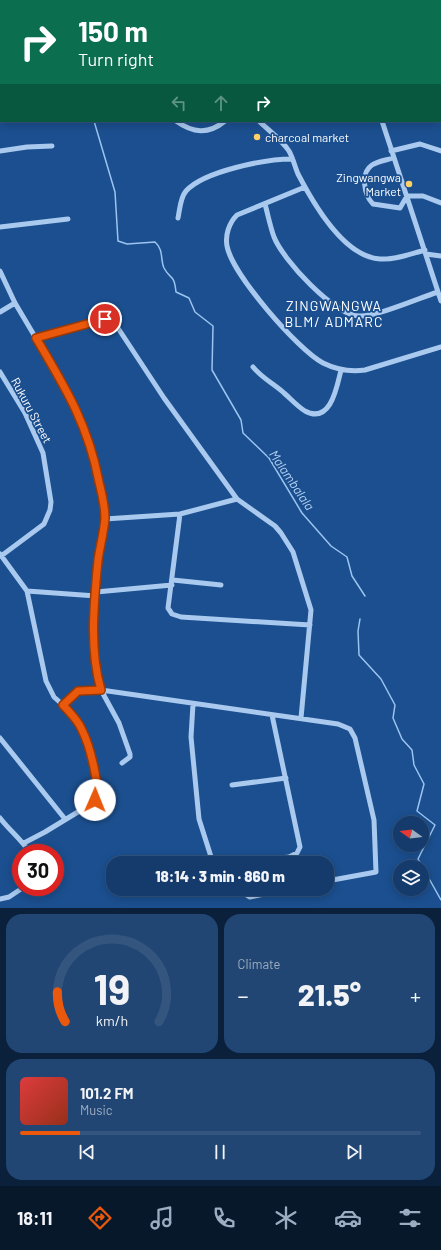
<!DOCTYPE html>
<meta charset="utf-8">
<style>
:root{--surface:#143b6b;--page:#214673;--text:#f1f3f6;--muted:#9dadc1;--line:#33557e;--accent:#ea580c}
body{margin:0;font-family:Barlow,sans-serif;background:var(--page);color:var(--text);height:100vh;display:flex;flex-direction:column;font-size:15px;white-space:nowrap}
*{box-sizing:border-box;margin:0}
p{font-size:13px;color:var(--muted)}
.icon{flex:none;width:22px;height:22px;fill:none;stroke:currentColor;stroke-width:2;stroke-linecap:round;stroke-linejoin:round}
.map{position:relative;height:908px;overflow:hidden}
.panel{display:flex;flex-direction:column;gap:6px;padding:6px;background:#0b203b;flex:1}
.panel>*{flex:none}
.top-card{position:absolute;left:0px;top:0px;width:441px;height:122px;box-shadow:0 2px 10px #0003,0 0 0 1px var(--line);background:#0b6e4f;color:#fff;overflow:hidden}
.needle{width:26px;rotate:285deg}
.controls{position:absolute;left:393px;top:816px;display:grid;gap:8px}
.controls a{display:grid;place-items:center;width:36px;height:36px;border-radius:50%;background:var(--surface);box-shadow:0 2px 10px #0003,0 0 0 1px var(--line);font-size:20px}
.speed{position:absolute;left:12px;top:844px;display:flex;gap:8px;font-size:20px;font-weight:700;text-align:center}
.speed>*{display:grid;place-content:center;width:52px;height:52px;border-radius:50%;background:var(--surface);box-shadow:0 2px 10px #0003,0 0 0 1px var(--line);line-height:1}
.speed .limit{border:6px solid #d22;background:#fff;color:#111}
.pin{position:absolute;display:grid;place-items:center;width:34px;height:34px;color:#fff;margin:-17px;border:2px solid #fff;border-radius:50%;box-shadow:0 1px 4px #0007}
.me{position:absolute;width:44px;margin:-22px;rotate:1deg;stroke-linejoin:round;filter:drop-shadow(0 0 3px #0008)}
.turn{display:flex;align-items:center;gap:14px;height:84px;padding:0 12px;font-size:18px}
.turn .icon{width:52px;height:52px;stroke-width:2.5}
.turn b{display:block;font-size:28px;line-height:34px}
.lanes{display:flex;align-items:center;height:38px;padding:0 12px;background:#0003;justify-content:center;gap:20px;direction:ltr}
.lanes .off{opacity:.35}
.big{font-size:30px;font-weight:800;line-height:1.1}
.panel .tile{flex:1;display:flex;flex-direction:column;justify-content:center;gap:6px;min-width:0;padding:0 14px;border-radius:16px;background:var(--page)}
.panel .dial{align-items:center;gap:0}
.dial svg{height:104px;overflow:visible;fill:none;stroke:var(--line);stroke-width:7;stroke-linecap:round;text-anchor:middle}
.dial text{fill:var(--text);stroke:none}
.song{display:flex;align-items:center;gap:12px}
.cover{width:48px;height:48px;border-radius:6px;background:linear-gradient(135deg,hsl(0 70% 55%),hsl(10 70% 35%))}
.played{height:4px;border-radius:2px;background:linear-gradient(90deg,var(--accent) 15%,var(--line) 15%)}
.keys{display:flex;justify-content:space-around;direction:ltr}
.heat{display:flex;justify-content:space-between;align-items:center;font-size:22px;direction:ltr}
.panel .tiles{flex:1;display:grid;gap:6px;grid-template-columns:1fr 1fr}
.tile:last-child{grid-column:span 2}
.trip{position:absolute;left:106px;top:856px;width:228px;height:40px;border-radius:16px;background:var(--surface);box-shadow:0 2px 10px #0003,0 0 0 1px var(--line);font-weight:800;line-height:40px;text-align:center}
.dock{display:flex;height:64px;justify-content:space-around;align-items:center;background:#08182b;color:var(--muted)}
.dock .icon{width:28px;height:28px}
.dock .active{color:var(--accent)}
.dock b{font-size:18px;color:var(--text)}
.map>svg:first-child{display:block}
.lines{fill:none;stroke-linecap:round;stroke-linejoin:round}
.stream{stroke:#9cc4f0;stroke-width:1.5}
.minor{stroke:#a9c9ee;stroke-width:5}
.route-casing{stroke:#983908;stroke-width:10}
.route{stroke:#ea580c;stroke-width:7}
.poi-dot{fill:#ffd166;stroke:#1b4f8f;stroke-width:1.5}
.labels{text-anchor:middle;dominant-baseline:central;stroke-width:3.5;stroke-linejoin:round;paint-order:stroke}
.poi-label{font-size:12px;fill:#fff;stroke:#1b4f8f;text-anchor:start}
.street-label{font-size:12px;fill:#fff;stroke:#1b4f8f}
.water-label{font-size:13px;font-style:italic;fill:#b5d3f5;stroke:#1b4f8f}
.quarter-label{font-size:14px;letter-spacing:1px;fill:#fff;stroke:#1b4f8f}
</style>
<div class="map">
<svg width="441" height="908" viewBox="0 0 441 908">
<rect width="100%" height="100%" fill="#1b4f8f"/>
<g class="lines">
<path class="stream" d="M 22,0 L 23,1
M 94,121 L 115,192 L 118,241 L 127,244 L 155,242 C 164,250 160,259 164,268 C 171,281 174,273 176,292 L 189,298 L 195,312 L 213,326 L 212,370 L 241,420 L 243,433 L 269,458 L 302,513 L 331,546 L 347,557 L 352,576 L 365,596
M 360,619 L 358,631 L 359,655 L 381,679 L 395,705 L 393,718 L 402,739 L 412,750 L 414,765 L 424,784 L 417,811 L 435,825 L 418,859 L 441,900"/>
<path class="minor" d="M 188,0 L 188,1
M 347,0 L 347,1
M 407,0 L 408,1
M 255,1 L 255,0
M 300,1 L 300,0
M 440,27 L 441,28
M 440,71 L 441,70
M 176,121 C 193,133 208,135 225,121
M 259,121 C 268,130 282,140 289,151 C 293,158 295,167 298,174 C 313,203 344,257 380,259 C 395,260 410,254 425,250
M 382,121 L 441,301
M 0,151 L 27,147 L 52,146
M 391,151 L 420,144 L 441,151
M 393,158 C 387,160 378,161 372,165 C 360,173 364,195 373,204 L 400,208 L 407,196 L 423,196 L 441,203
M 305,187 L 237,215 C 229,223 225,235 227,246 C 232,274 298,350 323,363 C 337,370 350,372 365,370 L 441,347
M 265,204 C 268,215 270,226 274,237 C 283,260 334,315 359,316 C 376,317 419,298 438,292
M 178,218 C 180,209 180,198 186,191 C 204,171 266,159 292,159
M 0,227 L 68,219
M 426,254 L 441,256
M 0,271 L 15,303 L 72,399 L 93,451 L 104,504 L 105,519 L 98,562 L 96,596 L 94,651 L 96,673 L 101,690 L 119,723 L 130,754 L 130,757 L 122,763
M 0,312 L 15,303
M 36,338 L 100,320 L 111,320 L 114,322 L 164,398 L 237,499 L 275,526 L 281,533 L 293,552 L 311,610 L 301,718
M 253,367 C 263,379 273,383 284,393 C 291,399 297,406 305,411 C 331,425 337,386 341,370
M 0,372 L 25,413 L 43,453 L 51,502 L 50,510 L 44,524 L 1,556
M 180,514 L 168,608 L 172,614 L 181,617 L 310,625
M 105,519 L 180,514 L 237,499
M 0,554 L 27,591 L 46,681 L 54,697 L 63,705 L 82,728 L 97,786 L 98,793 L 91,804 L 45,832 L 24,843
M 173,580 L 221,585
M 27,591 L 96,596
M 96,592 L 172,585
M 193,704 L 191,737 L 199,819 L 213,863
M 63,705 L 78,691 L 101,690 L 338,724 L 350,729 L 355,738 L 374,820 L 376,872 L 327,881
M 0,738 L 65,819
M 232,785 L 286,778
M 0,818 C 10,831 22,840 30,853
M 240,863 L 289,857 L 297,853 L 300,847 L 272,715
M 237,889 L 250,897 L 287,889
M 0,899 L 9,897 L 24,887"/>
</g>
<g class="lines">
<g class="route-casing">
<path id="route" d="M 95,800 C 101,785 89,744 82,730 C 78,720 70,713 63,705 L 78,691 L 101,690 C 89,649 94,602 98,560 C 100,546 104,532 105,518 C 105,506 102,494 99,482 C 88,424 65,387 36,338 L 105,319"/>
</g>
<use href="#route" class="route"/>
</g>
<g class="poi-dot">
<circle cx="257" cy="137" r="4"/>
<circle cx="409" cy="184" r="4"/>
</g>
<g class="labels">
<g class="poi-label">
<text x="265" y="137">charcoal market</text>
<text x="401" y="177" text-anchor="end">Zingwangwa<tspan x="401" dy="14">Market</tspan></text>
</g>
<g class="street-label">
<text transform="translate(32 410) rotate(62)">Rukuru Street</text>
</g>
<g class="water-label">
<text transform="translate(292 480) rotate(56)">Malambalala</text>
</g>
<g class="quarter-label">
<text x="334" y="305">ZINGWANGWA<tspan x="334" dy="16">BLM/ ADMARC</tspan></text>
</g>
</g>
</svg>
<div class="controls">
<a><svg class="needle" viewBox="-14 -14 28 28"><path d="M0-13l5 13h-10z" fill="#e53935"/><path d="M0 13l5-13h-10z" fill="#9dadc1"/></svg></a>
<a><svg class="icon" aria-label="layers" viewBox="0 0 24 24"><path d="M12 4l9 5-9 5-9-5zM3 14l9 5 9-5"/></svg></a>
</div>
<div class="speed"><div class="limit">30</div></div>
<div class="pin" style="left:105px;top:319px;background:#d93025"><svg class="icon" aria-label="arrive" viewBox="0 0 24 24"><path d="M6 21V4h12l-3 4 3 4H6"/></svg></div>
<svg class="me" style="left:95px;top:800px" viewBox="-20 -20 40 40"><circle r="19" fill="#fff"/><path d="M0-13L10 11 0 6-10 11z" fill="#ea580c"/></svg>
<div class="trip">18:14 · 3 min · 860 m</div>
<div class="top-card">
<div class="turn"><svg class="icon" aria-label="right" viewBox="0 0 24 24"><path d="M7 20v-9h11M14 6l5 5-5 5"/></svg><div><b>150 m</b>Turn right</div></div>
<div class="lanes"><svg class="icon off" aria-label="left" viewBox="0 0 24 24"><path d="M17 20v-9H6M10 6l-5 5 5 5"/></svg><svg class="icon off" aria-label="ahead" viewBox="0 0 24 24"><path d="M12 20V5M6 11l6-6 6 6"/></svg><svg class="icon" aria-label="right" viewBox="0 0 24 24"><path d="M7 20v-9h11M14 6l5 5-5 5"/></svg></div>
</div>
</div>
<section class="panel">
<div class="tiles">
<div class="tile dial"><svg viewBox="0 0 100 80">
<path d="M14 69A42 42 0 1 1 86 69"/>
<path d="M14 69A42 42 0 0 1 8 46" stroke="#ea580c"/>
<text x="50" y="56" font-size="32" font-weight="700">19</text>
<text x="50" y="72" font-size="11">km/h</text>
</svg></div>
<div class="tile"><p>Climate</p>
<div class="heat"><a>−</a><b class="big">21.5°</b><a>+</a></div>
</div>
<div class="tile">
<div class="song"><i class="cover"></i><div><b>101.2 FM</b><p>Music</p></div></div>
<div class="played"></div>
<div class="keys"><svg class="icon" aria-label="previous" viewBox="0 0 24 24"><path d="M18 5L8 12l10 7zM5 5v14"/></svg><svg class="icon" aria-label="pause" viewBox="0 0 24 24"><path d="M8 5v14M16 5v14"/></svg><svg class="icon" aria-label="next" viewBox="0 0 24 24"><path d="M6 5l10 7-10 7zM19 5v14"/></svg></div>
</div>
</div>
</section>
<nav class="dock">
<b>18:11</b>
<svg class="icon active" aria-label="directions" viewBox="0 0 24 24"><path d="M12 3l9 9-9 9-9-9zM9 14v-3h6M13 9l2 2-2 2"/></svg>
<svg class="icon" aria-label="music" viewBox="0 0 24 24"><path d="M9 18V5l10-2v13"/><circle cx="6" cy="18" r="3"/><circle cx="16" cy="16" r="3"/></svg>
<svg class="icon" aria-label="phone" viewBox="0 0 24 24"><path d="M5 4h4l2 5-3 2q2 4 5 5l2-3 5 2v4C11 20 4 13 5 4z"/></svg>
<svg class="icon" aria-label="climate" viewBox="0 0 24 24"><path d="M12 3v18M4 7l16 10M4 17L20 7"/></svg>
<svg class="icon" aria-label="car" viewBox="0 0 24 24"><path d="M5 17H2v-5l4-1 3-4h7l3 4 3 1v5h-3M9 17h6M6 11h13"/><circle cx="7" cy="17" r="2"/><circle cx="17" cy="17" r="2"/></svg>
<svg class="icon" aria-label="filters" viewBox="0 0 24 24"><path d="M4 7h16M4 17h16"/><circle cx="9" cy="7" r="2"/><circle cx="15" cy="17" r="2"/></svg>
</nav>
